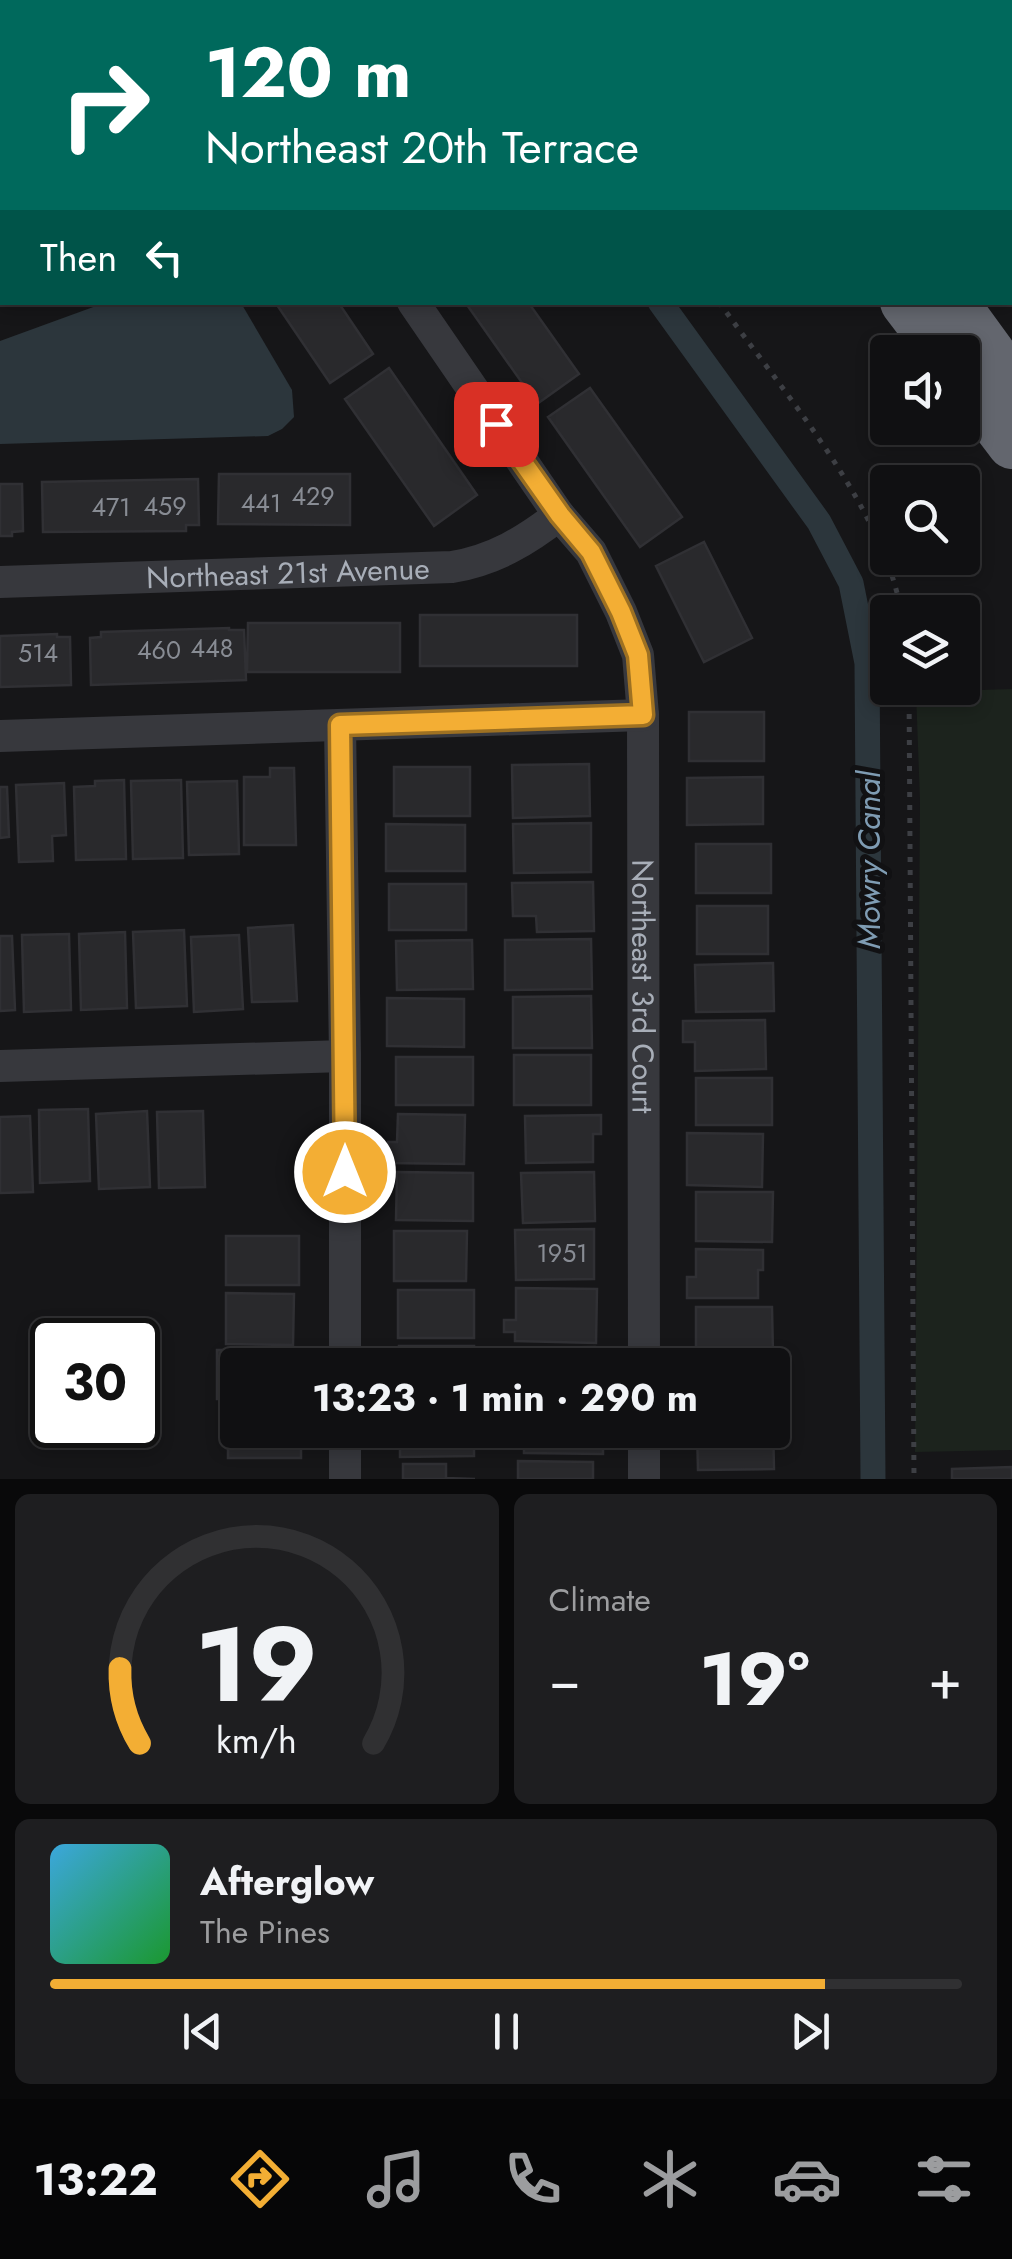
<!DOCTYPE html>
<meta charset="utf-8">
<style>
:root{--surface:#101012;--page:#1e1e20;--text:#f1f3f6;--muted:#9c9d9f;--line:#303032;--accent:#f3ae34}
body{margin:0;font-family:Jost,sans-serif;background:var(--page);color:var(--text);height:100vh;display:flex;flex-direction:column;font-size:38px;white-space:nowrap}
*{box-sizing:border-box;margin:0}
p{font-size:32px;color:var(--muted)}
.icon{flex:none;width:55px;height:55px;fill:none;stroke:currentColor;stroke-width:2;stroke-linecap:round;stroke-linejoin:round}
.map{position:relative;height:1479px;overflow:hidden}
.sheet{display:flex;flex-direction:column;gap:15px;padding:15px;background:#09090a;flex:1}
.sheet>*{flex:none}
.top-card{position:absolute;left:0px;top:0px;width:1012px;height:305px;box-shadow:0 5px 15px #0003,0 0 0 2px var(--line);background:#00695c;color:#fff;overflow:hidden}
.controls{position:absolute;left:870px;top:335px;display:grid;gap:20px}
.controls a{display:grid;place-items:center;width:110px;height:110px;border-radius:10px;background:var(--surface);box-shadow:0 5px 15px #0003,0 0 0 2px var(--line);font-size:50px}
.speed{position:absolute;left:30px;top:1318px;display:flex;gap:20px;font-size:50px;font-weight:700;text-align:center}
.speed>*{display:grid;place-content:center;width:130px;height:130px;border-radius:50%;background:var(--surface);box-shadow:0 5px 15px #0003,0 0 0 2px var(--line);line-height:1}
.speed .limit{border:5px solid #111;border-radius:15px;background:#fff;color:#111}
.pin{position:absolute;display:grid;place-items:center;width:85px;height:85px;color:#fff;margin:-42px;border-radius:20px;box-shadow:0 5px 15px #0006}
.me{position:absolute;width:110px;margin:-55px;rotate:0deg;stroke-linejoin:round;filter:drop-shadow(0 0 8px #0008)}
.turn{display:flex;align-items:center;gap:35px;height:210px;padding:0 40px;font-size:45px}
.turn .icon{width:130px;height:130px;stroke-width:2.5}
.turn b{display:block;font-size:70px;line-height:85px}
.then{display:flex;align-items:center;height:95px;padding:0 40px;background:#0003;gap:20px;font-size:38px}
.big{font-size:75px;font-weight:700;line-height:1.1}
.sheet .tile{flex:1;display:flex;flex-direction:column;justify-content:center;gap:15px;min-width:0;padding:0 35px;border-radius:15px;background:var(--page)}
.sheet .dial{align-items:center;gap:0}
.dial svg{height:260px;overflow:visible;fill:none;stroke:var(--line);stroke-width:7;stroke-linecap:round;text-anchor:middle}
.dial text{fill:var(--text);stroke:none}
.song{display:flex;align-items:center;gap:30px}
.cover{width:120px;height:120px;border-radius:15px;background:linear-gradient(135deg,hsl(200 70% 55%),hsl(130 70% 35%))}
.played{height:10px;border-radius:5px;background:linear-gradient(90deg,var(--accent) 85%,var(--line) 85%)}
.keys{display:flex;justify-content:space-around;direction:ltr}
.heat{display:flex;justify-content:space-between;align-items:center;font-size:55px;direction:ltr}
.sheet .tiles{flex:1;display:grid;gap:15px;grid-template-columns:1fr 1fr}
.tile:last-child{grid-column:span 2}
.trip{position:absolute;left:220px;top:1348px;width:570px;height:100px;border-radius:10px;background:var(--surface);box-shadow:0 5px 15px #0003,0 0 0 2px var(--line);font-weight:700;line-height:100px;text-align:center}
.dock{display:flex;height:160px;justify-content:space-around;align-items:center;background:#060607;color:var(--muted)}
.dock .icon{width:70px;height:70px}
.dock .current{color:var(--accent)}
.dock b{font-size:45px;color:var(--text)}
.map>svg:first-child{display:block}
.green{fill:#1c231d}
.water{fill:#2c363c}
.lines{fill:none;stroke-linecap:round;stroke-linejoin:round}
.canal{stroke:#2c363c;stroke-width:25}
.building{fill:#29292c;stroke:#303034;stroke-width:2.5}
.path{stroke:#3d3f44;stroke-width:5;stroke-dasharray:5 8;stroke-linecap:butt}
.minor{stroke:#37383d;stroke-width:32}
.highway{stroke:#63666e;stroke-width:50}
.route-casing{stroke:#9e7122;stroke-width:25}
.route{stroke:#f3ae34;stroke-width:18}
.labels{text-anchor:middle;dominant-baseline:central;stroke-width:10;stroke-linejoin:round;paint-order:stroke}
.number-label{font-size:25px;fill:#888c94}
.street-label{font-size:30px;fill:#a8aeb8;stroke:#111113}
.water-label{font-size:32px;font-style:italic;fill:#7f9cb3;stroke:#111113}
</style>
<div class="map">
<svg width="1012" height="1479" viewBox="0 0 1012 1479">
<rect width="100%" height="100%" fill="#161618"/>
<path class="green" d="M 1012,689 L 1012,1450 L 915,1452 L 920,801 L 916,692 Z"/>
<path class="water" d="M 107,302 L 241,303 L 292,390 L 294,417 L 282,429 L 268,436 L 0,444 L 0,341 Z"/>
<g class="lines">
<path class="canal" d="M 440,0 L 442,2
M 0,2 L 4,0
M 660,302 L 819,522 L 851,583 L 867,663 L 873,1479"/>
</g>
<path class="building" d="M 275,302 L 338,302 L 373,354 L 330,383 Z
M 465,302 L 528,302 L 579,374 L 537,404 Z
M 389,368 L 477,495 L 434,526 L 345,399 Z
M 590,388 L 682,517 L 640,547 L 548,417 Z
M 219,474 L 350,474 L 350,525 L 218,524 Z
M 198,479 L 199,525 L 186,525 L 186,531 L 43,532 L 42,482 Z
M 0,484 L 22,484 L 23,531 L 12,532 L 12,536 L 0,536 Z
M 704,542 L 752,638 L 704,662 L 656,566 Z
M 420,615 L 577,615 L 577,666 L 420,666 Z
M 248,623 L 400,623 L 400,672 L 247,672 Z
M 229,628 L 229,630 L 244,630 L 246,680 L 91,685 L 90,638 L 101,637 L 101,632 Z
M 57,634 L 57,637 L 70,637 L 71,685 L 0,687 L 0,636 Z
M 689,712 L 764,712 L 764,761 L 689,761 Z
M 589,764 L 590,816 L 513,818 L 512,765 Z
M 394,767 L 470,767 L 470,816 L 394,816 Z
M 270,768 L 294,768 L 296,845 L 244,845 L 244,777 L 270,777 Z
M 763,777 L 763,824 L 687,825 L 687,778 Z
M 124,780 L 126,859 L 76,860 L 74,787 L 95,786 L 95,781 Z
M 181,780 L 183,858 L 133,859 L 131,781 Z
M 237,781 L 239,854 L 189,855 L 187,782 Z
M 64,783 L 66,835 L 52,836 L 53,861 L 19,862 L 16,785 Z
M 0,787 L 7,787 L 9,837 L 0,838 Z
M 591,823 L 591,872 L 514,873 L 513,824 Z
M 386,824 L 465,825 L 465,871 L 386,871 Z
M 696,844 L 771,844 L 771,893 L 696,893 Z
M 593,882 L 594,931 L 537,932 L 536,916 L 513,916 L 512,883 Z
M 389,884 L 466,884 L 466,930 L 389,930 Z
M 697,906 L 768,906 L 768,954 L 697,954 Z
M 293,925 L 297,1001 L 252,1002 L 248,928 Z
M 184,930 L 187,1006 L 136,1008 L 133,932 Z
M 125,932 L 127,1008 L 81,1010 L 79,934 Z
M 69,934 L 71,1010 L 24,1012 L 22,935 Z
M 239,935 L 243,1009 L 194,1012 L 191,937 Z
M 0,936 L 12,936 L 15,1010 L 0,1011 Z
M 591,939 L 592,989 L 505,990 L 505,940 Z
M 472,940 L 473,989 L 397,990 L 396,941 Z
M 773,963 L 774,1011 L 696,1012 L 695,965 Z
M 591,996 L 592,1048 L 513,1048 L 513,997 Z
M 387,998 L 464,999 L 464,1047 L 387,1046 Z
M 765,1020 L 766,1069 L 695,1071 L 695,1042 L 683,1042 L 683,1021 Z
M 514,1055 L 591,1055 L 591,1105 L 514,1105 Z
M 396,1057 L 473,1057 L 473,1105 L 396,1105 Z
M 696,1078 L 772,1078 L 772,1125 L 696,1125 Z
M 88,1109 L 90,1181 L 40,1183 L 39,1110 Z
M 147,1111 L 150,1187 L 99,1189 L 96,1114 Z
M 203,1111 L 205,1187 L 159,1188 L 157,1112 Z
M 398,1114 L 465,1115 L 464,1164 L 388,1163 L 388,1142 L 397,1142 Z
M 601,1115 L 601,1134 L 593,1134 L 593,1162 L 526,1163 L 525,1116 Z
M 30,1116 L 33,1192 L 0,1193 L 0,1117 Z
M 687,1133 L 763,1134 L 762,1187 L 687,1185 Z
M 397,1172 L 473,1173 L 473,1221 L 396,1220 Z
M 594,1172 L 595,1221 L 523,1223 L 521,1173 Z
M 696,1192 L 773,1192 L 772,1242 L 696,1241 Z
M 594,1229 L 594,1279 L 516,1280 L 515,1230 Z
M 394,1231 L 467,1231 L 466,1281 L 394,1281 Z
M 226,1236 L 299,1236 L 299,1285 L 226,1285 Z
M 696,1249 L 763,1250 L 763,1270 L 758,1270 L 758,1298 L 687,1298 L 687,1277 L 696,1277 Z
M 516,1288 L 597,1289 L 596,1343 L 515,1341 L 515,1332 L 504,1332 L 504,1320 L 516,1320 Z
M 398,1290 L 474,1290 L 474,1338 L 398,1338 Z
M 226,1293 L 294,1294 L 293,1345 L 226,1344 Z
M 696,1307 L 772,1307 L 773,1355 L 696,1355 Z
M 399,1346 L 474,1346 L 474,1365 L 399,1365 Z
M 595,1347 L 595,1365 L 525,1365 L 525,1348 Z
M 217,1350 L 296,1350 L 296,1365 L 238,1365 L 238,1399 L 217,1399 Z
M 228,1409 L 238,1409 L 238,1430 L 301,1430 L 301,1458 L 228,1458 Z
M 773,1422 L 774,1469 L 698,1470 L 697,1430 L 772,1430 Z
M 400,1430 L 474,1430 L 474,1456 L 400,1457 Z
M 524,1430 L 603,1430 L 603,1454 L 524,1453 Z
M 518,1461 L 593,1462 L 593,1479 L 518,1479 Z
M 403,1464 L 446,1464 L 446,1478 L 475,1479 L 403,1479 Z
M 1012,1467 L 1012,1479 L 952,1479 L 952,1469 Z"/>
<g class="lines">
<path class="path" d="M 502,0 L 504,2
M 719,302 C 780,388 884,507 901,612
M 909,688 L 914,1479"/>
<g class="minor">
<path d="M 0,193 L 2,192"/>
<path id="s1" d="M 413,302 L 559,515 L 591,552 L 621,612 L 638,655 L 643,715 L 644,1365"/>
<path id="s2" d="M 0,582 L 452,567 C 494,560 526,541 559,515"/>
<path d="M 340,725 L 345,1056 L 345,1365"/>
<path d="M 0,736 L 643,715"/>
<path d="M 0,1066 L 345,1056"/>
<path d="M 644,1430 L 644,1479"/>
<path d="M 345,1479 L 345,1430"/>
</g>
<path class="highway" d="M 676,0 L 678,2
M 733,0 L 734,2
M 878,0 L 880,2
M 1010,188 L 1012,191
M 905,302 L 943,352
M 953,302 L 1012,383
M 962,378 L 1012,444"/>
</g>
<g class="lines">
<g class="route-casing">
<path id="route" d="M 345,1172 L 340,725 L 643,715 L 638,655 L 621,612 L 591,552 L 560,515 L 496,424"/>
</g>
<use href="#route" class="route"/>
</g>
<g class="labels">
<g class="number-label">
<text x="313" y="496">429</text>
<text x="261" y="503">441</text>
<text x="165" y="506">459</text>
<text x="111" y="507">471</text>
<text x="212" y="648">448</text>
<text x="159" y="650">460</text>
<text x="38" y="653">514</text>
<text x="562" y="1253">1951</text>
</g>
<g class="street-label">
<text stroke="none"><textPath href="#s2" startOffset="288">Northeast 21st Avenue</textPath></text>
<text stroke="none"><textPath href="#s1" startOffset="752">Northeast 3rd Court</textPath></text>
</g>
<g class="water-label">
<text transform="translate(869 860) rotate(-90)">Mowry Canal</text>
</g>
</g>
</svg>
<div class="controls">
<a><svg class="icon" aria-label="sound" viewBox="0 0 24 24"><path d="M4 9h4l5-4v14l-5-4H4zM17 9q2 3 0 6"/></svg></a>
<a><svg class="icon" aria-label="search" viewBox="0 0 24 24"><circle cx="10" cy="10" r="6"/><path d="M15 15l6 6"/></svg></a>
<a><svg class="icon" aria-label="layers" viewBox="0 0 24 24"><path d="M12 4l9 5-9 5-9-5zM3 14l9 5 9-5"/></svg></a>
</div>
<div class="speed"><div class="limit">30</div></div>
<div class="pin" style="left:496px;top:424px;background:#d93025"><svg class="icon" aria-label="arrive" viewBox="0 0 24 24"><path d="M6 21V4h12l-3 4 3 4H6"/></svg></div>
<svg class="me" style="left:345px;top:1172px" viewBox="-20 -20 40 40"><circle r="17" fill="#f3ae34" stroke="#fff" stroke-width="3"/><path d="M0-11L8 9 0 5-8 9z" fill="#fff"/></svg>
<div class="trip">13:23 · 1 min · 290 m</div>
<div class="top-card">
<div class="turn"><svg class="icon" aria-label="right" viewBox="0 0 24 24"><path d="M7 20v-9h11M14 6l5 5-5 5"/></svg><div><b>120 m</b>Northeast 20th Terrace</div></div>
<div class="then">Then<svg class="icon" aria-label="left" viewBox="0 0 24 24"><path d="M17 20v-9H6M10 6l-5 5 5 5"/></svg></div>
</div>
</div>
<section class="sheet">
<div class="tiles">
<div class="tile dial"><svg viewBox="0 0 100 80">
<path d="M14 69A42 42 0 1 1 86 69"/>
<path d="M14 69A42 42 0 0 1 8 46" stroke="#f3ae34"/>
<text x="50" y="56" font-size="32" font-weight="700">19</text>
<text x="50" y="72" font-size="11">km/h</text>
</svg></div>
<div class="tile"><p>Climate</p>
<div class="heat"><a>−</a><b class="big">19°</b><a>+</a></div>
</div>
<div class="tile">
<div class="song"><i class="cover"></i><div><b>Afterglow</b><p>The Pines</p></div></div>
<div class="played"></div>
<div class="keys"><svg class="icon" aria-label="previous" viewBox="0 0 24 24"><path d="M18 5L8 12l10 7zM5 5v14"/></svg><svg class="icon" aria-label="pause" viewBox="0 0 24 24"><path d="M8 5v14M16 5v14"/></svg><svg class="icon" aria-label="next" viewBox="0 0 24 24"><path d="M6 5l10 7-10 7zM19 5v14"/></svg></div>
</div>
</div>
</section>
<nav class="dock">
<b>13:22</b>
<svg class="icon current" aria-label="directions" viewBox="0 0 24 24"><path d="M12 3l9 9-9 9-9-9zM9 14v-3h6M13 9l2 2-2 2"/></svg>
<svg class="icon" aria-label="music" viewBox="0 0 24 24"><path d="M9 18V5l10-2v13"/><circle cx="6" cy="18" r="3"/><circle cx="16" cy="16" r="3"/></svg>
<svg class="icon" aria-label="phone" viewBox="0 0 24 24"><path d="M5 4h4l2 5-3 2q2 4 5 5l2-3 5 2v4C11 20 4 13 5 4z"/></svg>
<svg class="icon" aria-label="climate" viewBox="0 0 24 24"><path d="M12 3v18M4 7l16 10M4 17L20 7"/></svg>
<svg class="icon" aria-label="car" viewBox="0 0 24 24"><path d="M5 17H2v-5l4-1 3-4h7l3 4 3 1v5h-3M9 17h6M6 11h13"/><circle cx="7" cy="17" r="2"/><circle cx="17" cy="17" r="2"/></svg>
<svg class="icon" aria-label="filters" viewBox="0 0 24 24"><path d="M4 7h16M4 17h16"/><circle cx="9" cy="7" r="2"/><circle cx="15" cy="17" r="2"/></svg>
</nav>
